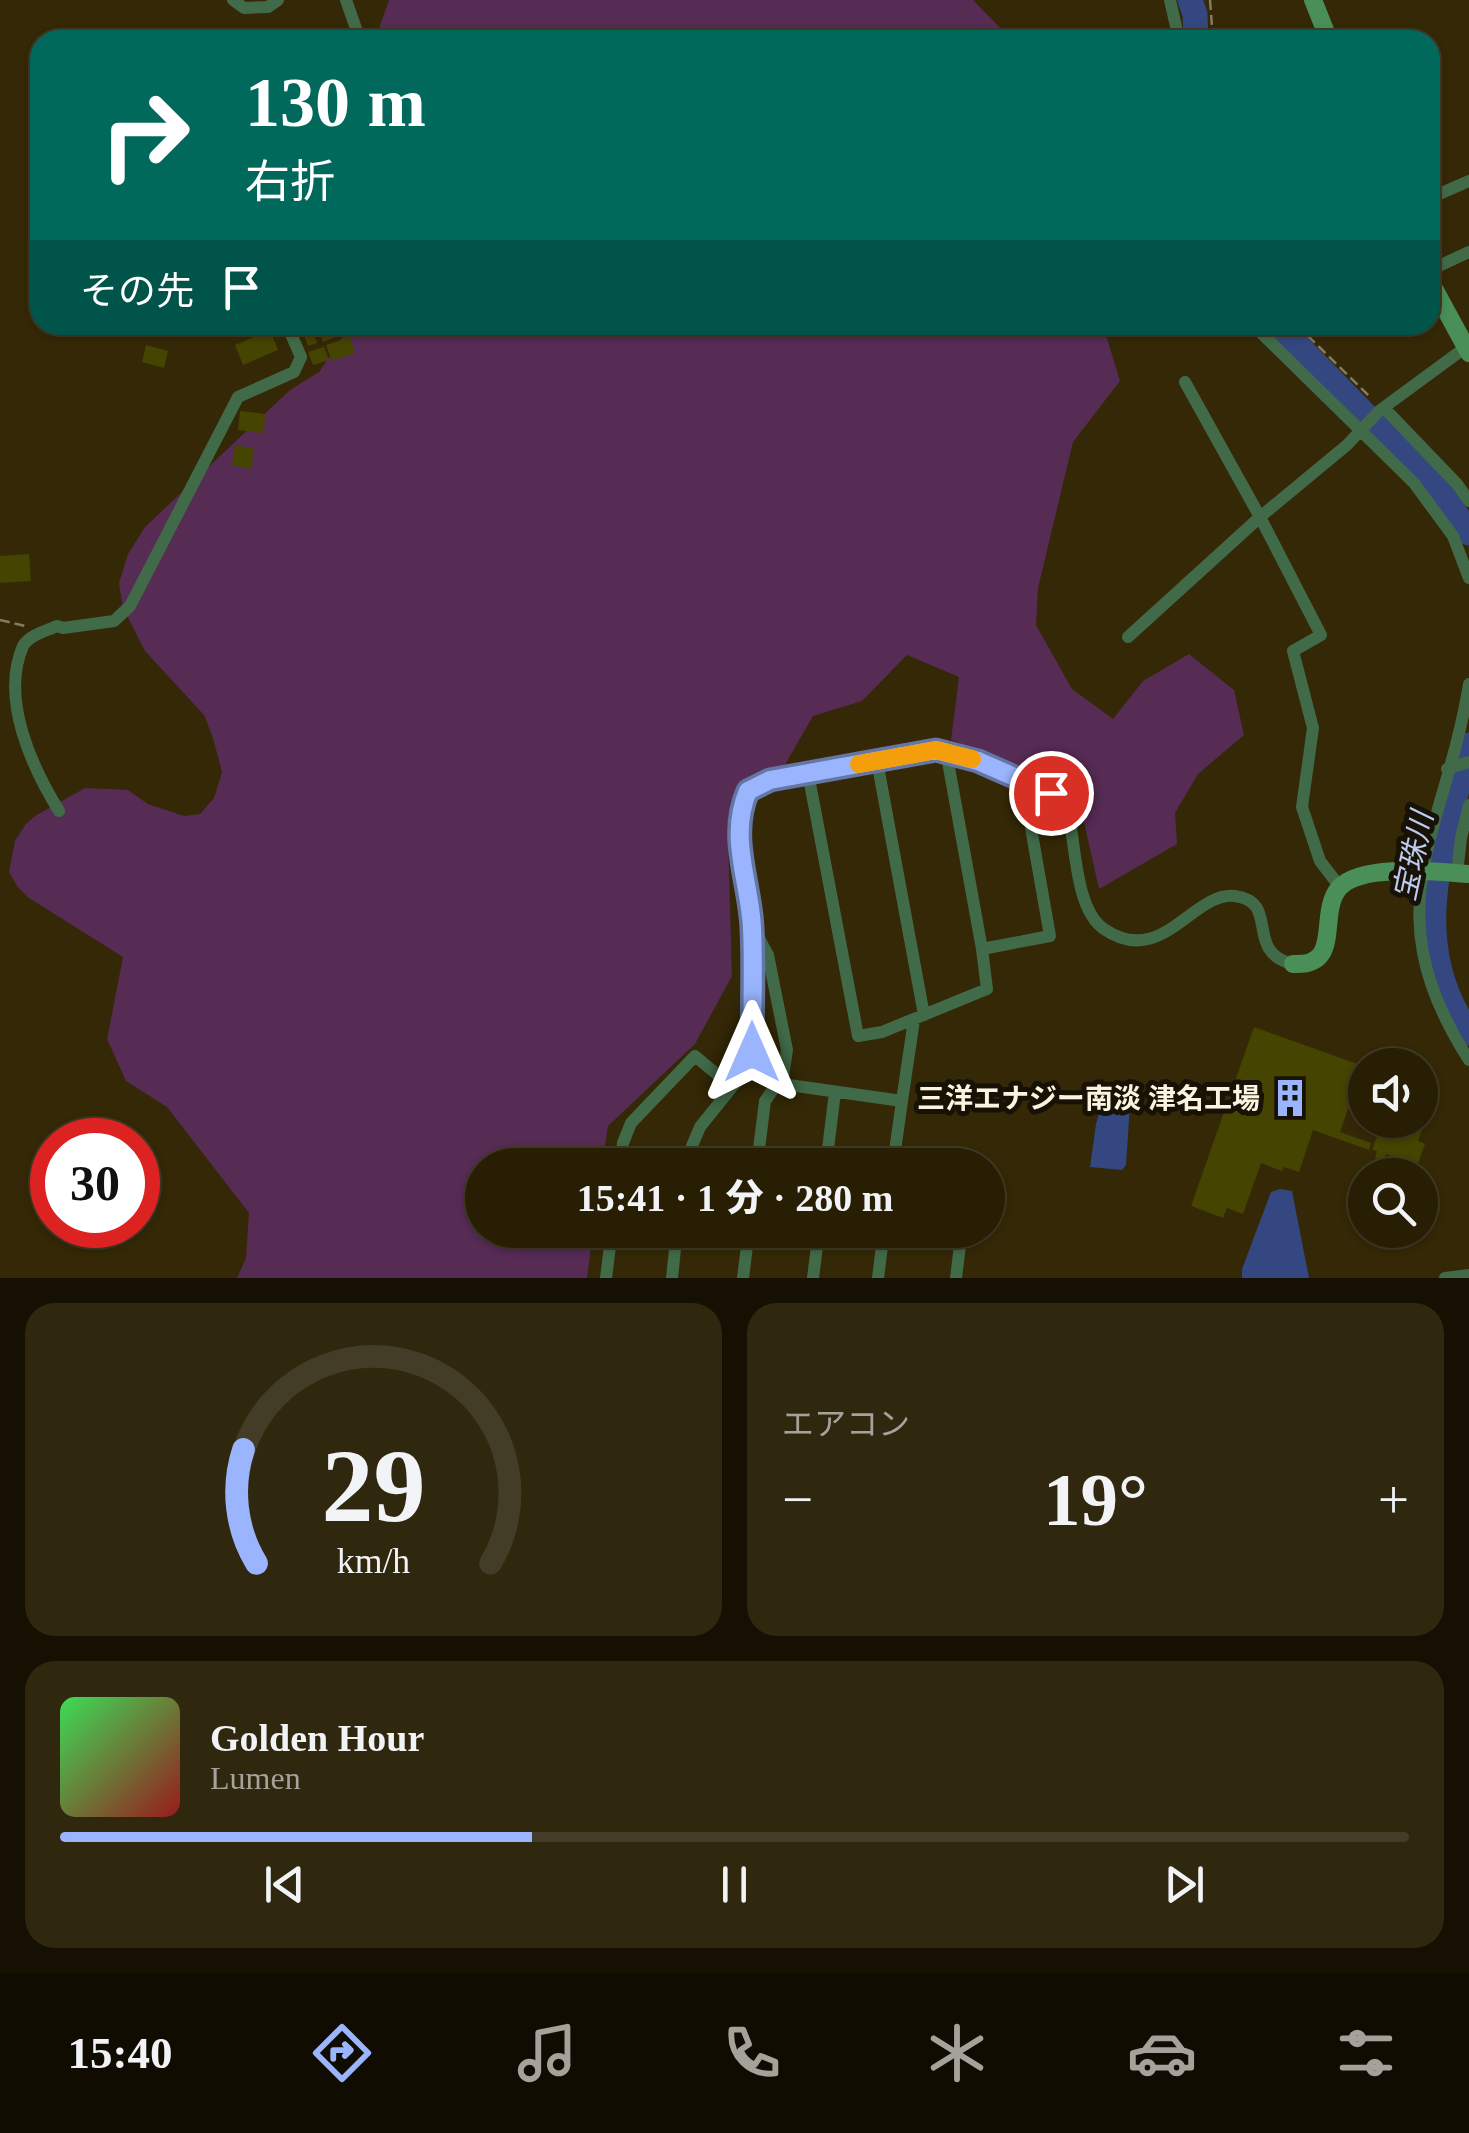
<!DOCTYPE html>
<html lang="ja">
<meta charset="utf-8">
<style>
:root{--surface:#271e04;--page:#2f270e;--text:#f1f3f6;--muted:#a4a29a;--line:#433c26;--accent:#9ab5fd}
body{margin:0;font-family:"Times New Roman","Noto Sans JP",serif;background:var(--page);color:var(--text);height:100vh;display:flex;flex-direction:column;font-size:38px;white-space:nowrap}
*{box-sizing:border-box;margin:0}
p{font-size:32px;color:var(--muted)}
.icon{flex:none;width:55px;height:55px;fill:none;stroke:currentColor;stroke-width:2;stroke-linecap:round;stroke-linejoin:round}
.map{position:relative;height:1278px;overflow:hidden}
.details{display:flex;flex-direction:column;gap:25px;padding:25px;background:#151002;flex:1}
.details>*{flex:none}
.guide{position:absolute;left:30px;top:30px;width:1410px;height:305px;border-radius:30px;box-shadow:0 2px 8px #0004,0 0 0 2px var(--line);background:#00695c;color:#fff;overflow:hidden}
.controls{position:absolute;left:1348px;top:1048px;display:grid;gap:20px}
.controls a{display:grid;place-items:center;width:90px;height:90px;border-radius:50%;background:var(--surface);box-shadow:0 2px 8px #0004,0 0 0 2px var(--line);font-size:50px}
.speed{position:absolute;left:30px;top:1118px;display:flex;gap:20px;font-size:50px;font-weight:700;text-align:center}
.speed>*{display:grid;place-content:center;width:130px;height:130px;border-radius:50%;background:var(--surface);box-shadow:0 2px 8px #0004,0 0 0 2px var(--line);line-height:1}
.speed .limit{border:15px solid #d22;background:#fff;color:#111}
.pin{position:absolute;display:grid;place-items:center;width:85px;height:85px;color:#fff;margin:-42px;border:5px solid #fff;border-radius:50%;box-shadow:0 2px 10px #0007}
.me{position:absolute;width:110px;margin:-55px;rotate:0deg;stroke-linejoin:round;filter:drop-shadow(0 0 8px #0008)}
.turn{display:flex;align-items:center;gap:35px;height:210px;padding:0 50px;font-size:45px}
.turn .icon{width:130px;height:130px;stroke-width:2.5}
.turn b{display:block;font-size:70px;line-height:85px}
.then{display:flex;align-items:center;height:95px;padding:0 50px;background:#0003;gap:20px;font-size:38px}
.big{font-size:75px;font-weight:800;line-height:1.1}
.details .widget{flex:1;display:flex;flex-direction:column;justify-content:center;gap:15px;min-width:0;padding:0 35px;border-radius:30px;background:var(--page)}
.details .dial{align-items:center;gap:0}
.dial svg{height:260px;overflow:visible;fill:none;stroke:var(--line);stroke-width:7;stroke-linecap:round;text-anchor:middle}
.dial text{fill:var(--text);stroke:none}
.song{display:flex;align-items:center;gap:30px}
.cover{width:120px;height:120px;border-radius:15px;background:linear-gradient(135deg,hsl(130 70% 55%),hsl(0 70% 35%))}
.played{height:10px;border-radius:5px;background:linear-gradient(90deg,var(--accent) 35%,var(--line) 35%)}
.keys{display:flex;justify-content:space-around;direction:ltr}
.heat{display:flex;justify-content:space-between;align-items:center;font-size:55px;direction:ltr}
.details .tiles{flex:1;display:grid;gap:25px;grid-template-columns:1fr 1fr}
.widget:last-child{grid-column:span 2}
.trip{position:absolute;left:465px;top:1148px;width:540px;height:100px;border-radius:50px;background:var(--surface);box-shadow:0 2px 8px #0004,0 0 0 2px var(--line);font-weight:800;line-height:100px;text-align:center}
.tab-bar{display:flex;height:160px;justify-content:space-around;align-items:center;background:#100c02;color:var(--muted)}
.tab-bar .icon{width:70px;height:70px}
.tab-bar .on{color:var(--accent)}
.tab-bar b{font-size:45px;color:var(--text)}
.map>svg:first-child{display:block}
.green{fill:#562b54}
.water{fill:#344781}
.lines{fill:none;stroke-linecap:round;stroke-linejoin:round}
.river{stroke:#344781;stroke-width:25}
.building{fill:#454401}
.path{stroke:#857b5f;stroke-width:2.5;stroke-dasharray:10 5;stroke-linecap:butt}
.street{stroke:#416b48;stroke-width:12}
.secondary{stroke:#4a8f57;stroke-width:18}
.route-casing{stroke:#6476a4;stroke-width:25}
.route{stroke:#9ab5fd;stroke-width:18}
.slow{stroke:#f59e0b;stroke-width:18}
.labels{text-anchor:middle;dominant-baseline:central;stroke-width:10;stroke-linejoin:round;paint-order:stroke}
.poi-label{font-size:28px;font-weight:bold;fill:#faf3e0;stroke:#171205;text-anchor:end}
.water-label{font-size:30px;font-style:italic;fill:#bdcbee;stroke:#171205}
</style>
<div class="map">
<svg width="1469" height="1278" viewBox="0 0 1469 1278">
<rect width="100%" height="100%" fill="#342806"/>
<path class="green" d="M 389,0 L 973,0 L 1012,40 L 375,40 Z
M 351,325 L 1103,325 L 1120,381 L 1073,442 L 1038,588 L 1036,625 L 1072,689 L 1113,719 L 1143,681 L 1189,654 L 1234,690 L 1244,735 L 1198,774 L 1175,813 L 1177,844 L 1099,889 L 1081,809 L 1064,783 L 951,740 L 959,677 L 907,655 L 862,701 L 813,716 L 782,770 L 755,776 L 734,795 L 728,838 L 732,976 L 695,1044 L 608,1126 L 602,1165 L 482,1165 L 482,1230 L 593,1230 L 587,1278 L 237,1278 L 246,1258 L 249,1213 L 167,1107 L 126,1081 L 107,1039 L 123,957 L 29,898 L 17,886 L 9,872 L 15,841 L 25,825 L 35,816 L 85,788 L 128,790 L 148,804 L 184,816 L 200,814 L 214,798 L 222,772 L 213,738 L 204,715 L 145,651 L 123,608 L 119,583 L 128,554 L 145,527 L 290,390 L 319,372 Z"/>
<path class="water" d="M 1108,1096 L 1126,1098 L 1130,1104 L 1126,1165 L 1122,1170 L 1090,1167 L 1096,1124 L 1103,1100 Z
M 1280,1189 L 1292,1191 L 1309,1278 L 1242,1278 L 1242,1269 L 1271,1192 Z"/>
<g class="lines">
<path class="river" d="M 1190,0 L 1195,14 L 1196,40
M 1278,325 L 1442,494 L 1469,533
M 1469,745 C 1444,843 1404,942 1469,1033"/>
</g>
<path class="building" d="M 317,325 L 346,325 L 349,332 L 323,342 Z
M 311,326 L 317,343 L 308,346 L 302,329 Z
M 270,330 L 278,350 L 243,365 L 235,345 Z
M 350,337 L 355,353 L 332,361 L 326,345 Z
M 146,345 L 168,351 L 164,368 L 142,362 Z
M 324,347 L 329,360 L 313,365 L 308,352 Z
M 240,411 L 266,414 L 263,433 L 238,430 Z
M 235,445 L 254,448 L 251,469 L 232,465 Z
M 29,554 L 31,581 L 0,583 L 0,556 Z
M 1254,1027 L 1363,1066 L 1340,1132 L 1371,1143 L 1369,1150 L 1313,1130 L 1299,1172 L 1284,1167 L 1282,1171 L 1261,1163 L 1243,1214 L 1227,1208 L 1223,1218 L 1191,1206 Z
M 1420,1100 L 1431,1104 L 1418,1141 L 1425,1144 L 1417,1166 L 1386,1154 L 1384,1161 L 1375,1158 L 1377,1151 L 1372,1150 L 1383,1120 L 1420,1120 Z
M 1393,1165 L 1432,1178 L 1424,1200 L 1420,1198 L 1420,1175 L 1389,1175 Z"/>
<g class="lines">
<path class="path" d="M 1210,0 L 1213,40
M 1297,325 L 1371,398
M 0,620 L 25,626"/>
<path class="street" d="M 233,0 L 244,8 L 268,7 L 278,0
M 346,0 L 360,40
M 1170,0 L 1179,40
M 1430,198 L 1469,181
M 1430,270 L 1469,252
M 1253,325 L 1414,483 L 1453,536 L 1469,578
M 1185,382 L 1260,517 L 1321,635 L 1293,651 L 1313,728 L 1302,807 L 1320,861 L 1340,887
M 1384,408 L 1457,484 L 1469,501
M 1128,637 L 1260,517 L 1347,445 L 1379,411 L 1466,347
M 1469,684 C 1444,837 1371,907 1469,1060
M 946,751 L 982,949
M 877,761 L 924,1015
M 1447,769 L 1469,762
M 808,773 L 858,1036 L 882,1032 L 987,989 L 982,949 L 1050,936 L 1031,828 L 1070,820
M 59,811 C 32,767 0,699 23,646 C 29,635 46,631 57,626 L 63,628 L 114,621 L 130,606 L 238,397 L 294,372 L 301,357 L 287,325
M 1457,873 L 1461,838 L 1469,805
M 755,931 L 768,955 L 787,1050 L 782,1084 L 777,1084 L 765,1101 L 757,1165
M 782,1084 L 902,1101 L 893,1165
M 902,1101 L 914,1020
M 620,1165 L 623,1143 L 631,1123 L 695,1056 L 732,1087 L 742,1076 L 753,1052 L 752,924 L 740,858 L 739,828 L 742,804 L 748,791 L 770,780 C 805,774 840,768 875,761 C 894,757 916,751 935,750 C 963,749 997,768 1022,779 C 1044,789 1065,797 1070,823 C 1076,853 1077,911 1104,929 C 1162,969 1193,891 1235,896 C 1281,902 1243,952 1293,964
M 684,1165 L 700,1127 L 732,1087
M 826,1165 L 835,1092
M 606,1278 L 612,1230
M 672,1278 L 677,1230
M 743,1278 L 749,1230
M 813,1278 L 819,1230
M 878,1278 L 884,1230
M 956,1278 L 961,1237 L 958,1230
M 1445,1278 L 1469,1275"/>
<path class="secondary" d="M 1313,0 L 1329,40
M 1430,281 L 1469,353
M 1293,964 C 1344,967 1317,914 1339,888 C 1361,863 1438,872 1469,874"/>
</g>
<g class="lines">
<g class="route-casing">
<path id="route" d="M 752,1052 C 752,1010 754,969 752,928 C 750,882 728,837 748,791 L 770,780 L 936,750 L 978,761 L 1051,793"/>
</g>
<use href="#route" class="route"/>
<path class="slow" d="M 859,764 L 936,750 L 972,759"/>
</g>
<defs>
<g id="building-bare" transform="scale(3)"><path d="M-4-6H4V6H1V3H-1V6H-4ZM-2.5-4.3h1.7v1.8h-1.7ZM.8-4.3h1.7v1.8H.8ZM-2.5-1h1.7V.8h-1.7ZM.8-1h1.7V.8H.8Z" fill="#9ab5fd" stroke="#171205" stroke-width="2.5" paint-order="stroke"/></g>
</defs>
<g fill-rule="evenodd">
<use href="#building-bare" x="1290" y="1098"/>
</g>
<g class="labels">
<g class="poi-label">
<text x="1260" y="1098">三洋エナジー南淡 津名工場</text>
</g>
<g class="water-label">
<text transform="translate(1413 856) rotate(-78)">宝珠川</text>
</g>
</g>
</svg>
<div class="controls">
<a><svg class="icon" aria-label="sound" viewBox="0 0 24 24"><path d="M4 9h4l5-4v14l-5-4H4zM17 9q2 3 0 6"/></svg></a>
<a><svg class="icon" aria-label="search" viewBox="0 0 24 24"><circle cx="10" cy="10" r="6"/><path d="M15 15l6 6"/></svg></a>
</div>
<div class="speed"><div class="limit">30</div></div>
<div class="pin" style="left:1051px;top:793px;background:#d93025"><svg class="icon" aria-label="arrive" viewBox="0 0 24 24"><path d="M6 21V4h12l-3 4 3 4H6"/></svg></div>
<svg class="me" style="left:752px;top:1052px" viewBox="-20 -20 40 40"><path d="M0-17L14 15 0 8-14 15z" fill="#9ab5fd" stroke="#fff" stroke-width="4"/></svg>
<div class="trip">15:41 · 1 分 · 280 m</div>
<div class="guide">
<div class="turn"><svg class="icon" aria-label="right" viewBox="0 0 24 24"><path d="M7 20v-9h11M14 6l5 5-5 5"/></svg><div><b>130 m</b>右折</div></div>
<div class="then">その先<svg class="icon" aria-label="arrive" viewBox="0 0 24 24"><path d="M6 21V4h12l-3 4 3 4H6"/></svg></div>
</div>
</div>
<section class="details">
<div class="tiles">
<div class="widget dial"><svg viewBox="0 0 100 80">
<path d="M14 69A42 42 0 1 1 86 69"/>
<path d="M14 69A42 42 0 0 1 10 34" stroke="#9ab5fd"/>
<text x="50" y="56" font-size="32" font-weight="700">29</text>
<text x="50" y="72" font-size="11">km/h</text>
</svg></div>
<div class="widget"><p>エアコン</p>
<div class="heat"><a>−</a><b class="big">19°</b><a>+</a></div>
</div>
<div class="widget">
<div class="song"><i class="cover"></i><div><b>Golden Hour</b><p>Lumen</p></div></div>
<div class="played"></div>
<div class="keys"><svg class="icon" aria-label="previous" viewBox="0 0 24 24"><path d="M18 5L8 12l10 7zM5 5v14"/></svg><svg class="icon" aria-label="pause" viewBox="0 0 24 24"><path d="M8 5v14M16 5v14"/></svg><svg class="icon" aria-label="next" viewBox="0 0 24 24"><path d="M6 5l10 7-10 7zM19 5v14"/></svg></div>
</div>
</div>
</section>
<nav class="tab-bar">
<b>15:40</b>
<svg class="icon on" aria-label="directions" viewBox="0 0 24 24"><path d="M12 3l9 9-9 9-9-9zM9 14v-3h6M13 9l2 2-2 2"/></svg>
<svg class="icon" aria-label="music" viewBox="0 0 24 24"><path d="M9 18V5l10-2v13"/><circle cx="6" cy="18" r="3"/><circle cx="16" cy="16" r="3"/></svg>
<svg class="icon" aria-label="phone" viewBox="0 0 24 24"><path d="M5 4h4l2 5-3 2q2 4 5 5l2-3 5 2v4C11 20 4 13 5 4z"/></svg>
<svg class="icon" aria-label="climate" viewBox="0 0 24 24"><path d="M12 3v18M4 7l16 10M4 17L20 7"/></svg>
<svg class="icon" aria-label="car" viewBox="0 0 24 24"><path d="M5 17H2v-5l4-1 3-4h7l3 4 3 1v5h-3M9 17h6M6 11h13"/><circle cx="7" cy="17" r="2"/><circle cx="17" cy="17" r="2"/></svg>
<svg class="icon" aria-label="filters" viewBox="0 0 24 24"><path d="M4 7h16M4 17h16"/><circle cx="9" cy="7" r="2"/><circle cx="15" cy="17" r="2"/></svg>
</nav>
